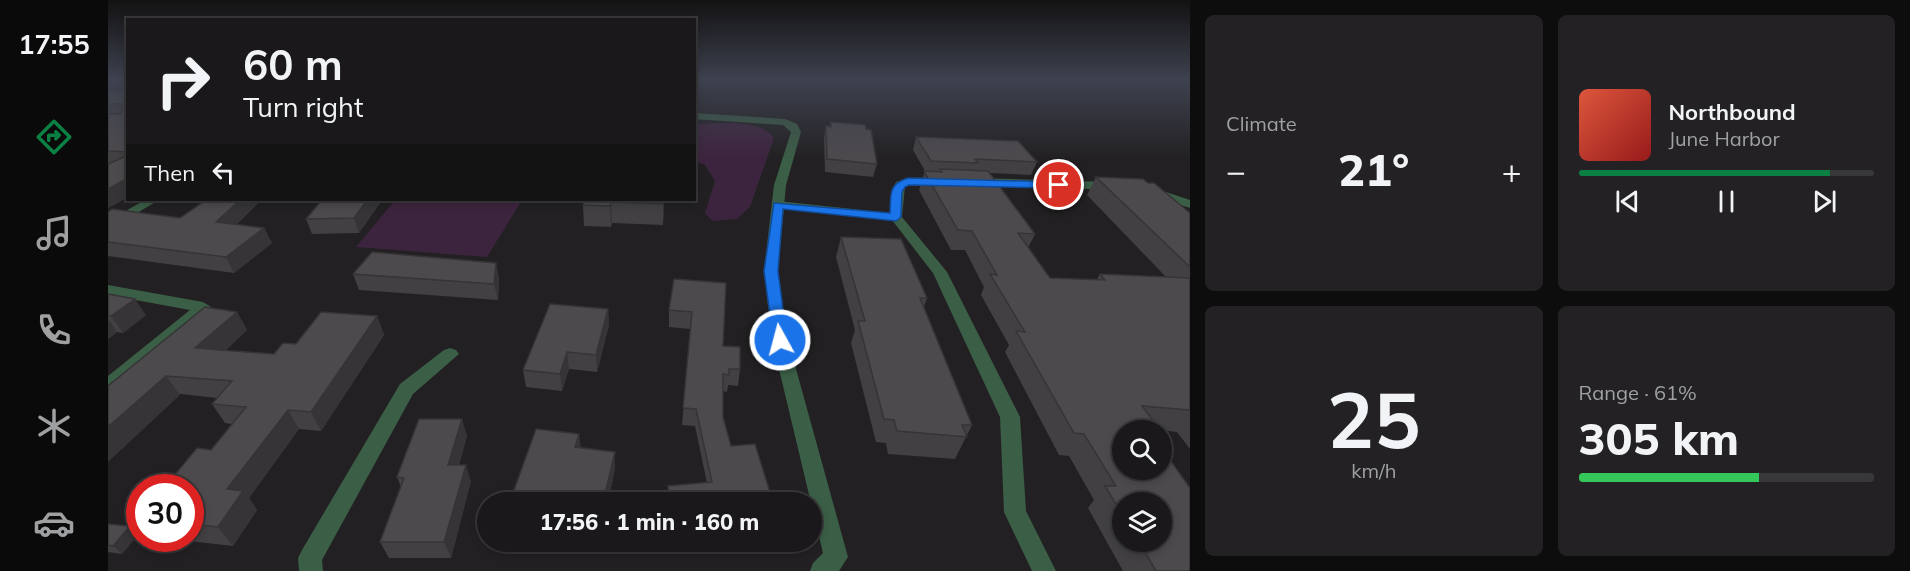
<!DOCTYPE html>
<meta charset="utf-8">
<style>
:root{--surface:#1a181a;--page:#232123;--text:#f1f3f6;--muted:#9fa0a2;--line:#383739;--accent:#0b8043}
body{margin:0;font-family:Mulish,sans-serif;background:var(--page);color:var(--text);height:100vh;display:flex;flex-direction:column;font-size:22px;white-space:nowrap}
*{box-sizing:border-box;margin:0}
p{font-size:20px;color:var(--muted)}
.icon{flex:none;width:33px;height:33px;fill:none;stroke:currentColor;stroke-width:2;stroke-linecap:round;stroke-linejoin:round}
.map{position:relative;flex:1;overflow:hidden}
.side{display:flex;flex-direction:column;gap:15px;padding:15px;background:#0e0d0e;width:720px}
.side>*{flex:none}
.top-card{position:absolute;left:18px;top:18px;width:570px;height:183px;border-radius:0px;box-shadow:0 3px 9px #0003,0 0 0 2px var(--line);background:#1a181a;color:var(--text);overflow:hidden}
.fabs{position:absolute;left:1004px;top:420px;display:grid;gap:12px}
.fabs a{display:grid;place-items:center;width:60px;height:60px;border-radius:50%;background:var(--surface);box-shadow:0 3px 9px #0003,0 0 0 2px var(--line);font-size:30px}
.speed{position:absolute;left:18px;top:474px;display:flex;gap:12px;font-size:30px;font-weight:700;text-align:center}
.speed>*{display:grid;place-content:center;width:78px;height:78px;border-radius:50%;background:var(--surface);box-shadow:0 3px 9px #0003,0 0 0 2px var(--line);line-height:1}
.speed .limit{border:9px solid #d22;background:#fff;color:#111}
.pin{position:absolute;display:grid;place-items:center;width:51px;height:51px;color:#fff;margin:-26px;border:3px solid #fff;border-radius:50%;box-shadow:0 2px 6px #0007}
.me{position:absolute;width:66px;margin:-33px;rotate:353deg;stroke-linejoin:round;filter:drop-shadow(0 0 4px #0008)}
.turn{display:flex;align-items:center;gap:21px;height:126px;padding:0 18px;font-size:27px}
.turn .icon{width:78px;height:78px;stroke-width:2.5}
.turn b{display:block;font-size:42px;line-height:51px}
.then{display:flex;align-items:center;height:57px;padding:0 18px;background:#0003;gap:12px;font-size:22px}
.big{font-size:45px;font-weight:800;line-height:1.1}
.side .tile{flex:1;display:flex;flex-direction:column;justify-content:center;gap:9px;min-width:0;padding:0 21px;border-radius:9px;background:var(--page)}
.side .dial{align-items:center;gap:0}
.dial b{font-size:78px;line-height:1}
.song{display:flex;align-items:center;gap:18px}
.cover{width:72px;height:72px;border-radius:9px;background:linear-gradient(135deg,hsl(10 70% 55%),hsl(0 70% 35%))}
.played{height:6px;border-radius:3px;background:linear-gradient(90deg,var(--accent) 85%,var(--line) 85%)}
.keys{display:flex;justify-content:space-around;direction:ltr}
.heat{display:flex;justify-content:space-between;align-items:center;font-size:33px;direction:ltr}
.charge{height:9px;border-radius:4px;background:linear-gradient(90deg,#34c759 61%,var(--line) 0)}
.side .tiles{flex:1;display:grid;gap:15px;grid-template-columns:repeat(2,1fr)}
.trip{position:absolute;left:369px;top:492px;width:345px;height:60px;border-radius:30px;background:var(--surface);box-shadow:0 3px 9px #0003,0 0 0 2px var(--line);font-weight:800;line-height:60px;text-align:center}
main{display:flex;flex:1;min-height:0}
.tab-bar{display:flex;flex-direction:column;width:108px;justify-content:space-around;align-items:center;background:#0a0a0a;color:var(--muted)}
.tab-bar .icon{width:42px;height:42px}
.tab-bar .on{color:var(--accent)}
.tab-bar b{font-size:27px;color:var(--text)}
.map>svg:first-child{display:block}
.green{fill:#3d243e}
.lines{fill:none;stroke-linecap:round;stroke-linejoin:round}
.service{fill:#3b5e46;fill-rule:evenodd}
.minor{fill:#3b5e46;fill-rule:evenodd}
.wall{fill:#424042;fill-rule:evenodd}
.shaded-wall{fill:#363436}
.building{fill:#4d4a4d;stroke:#363436;stroke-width:1.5}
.route{fill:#1a73e8;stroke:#114b97;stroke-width:1.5}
</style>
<main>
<nav class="tab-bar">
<b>17:55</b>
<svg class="icon on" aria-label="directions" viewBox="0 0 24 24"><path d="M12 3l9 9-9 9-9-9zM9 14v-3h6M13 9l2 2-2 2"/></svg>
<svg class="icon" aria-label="music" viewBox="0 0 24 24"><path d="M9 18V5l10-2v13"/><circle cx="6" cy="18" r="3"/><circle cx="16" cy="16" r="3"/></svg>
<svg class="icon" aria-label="phone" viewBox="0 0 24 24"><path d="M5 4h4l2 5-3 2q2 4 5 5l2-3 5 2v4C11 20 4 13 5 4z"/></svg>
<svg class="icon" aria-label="climate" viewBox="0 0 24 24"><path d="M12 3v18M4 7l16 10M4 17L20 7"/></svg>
<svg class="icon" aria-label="car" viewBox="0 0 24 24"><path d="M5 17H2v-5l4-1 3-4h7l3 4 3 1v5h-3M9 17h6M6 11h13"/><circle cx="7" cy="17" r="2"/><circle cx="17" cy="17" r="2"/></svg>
</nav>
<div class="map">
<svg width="1082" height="571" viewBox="0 0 1082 571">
<rect width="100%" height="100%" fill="#222022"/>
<path class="green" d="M 624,123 C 641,125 655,124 666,138 L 642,207 L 629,219 L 604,221 L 597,213 L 607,181 L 597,165 L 587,161 L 587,124 Z
M 287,200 L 414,200 L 379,257 L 248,247 Z"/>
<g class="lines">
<path class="service" d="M 834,177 L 840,181 L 838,183 L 797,186 L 794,217 L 839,272 L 912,417 L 918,511 L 948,571 L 924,571 L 896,512 L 892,417 L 825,273 L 784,220 L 670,209 L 664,205 L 670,201 L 782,213 L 783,192 L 788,182 L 800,178 Z
M 870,178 L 1002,182 L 1008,186 L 1002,190 L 866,184 L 866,180 Z
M 1043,187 L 1082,200 L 1082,208 L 1039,194 L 1039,188 Z"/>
<path class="minor" d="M 586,113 L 677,119 L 689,124 L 693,132 L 678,185 L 670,271 L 680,340 L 740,557 L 731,571 L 702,571 L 705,563 L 715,553 L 664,340 L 656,271 L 666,185 L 683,132 L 675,125 L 586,119 Z
M 37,200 L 51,200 L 0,230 L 0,221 Z
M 0,285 L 95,302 L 103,307 L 6,391 L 0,393 L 0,376 L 82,310 L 0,295 Z
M 342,348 L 348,350 L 351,354 L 305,394 L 214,560 L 215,571 L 191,571 L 190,558 L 194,550 L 292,384 L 336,350 Z"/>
</g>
<path class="wall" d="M 0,79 L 20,79 L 20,88 L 0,89 L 1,91 L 20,90 L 20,197 L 0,208 L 1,164 L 0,164 Z
M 723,122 L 758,129 L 769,164 L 765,177 L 717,172 L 716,139 L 718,126 L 722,126 Z
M 808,137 L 929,162 L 923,175 L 882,173 L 927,234 L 920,248 L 942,278 L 989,279 L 992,274 L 1058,277 L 979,195 L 988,177 L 1040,183 L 1082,213 L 1082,449 L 1069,432 L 1053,430 L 1014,430 L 1082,571 L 1015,571 L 980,508 L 986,500 L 961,456 L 951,455 L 897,352 L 901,345 L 873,295 L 876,287 L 857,250 L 843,250 L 811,190 L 817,171 L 805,150 ZM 1014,502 L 1053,542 L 1014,542 Z
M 98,200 L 153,200 L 129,224 L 156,228 L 164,243 L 126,273 L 0,256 L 0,212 L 72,218 Z
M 214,200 L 274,200 L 251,233 L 204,234 L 198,219 Z
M 476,200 L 556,200 L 555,225 L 504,223 L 503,227 L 476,226 L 475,205 Z
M 733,237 L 819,298 L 816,307 L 864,425 L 847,459 L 780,454 L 778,443 L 768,442 L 743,343 L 747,330 L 728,257 Z
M 388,263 L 391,279 L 390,300 L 251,290 L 245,274 Z
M 566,279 L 632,369 L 630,386 L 620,385 L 619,392 L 615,391 L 615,417 L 623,446 L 665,502 L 559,502 L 560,486 L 599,483 L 587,426 L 574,425 L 582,329 L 561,327 L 561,310 Z
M 0,294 L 38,315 L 15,333 L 9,332 L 0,339 Z
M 500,309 L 501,325 L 489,372 L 461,369 L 454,391 L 418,387 L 415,370 Z
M 129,312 L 139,330 L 117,351 L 166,354 L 188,344 L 269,316 L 276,335 L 213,431 L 191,429 L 141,498 L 149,510 L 125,546 L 54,538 L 82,538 L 82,488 L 103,450 L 124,424 L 117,423 L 104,404 L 109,398 L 0,386 Z
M 1053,432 L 1058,440 L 1053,446 Z
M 471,434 L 472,448 L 507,452 L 507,468 L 500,502 L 407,502 L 405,493 Z
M 359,436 L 351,465 L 363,481 L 343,558 L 281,558 L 272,542 L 293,487 L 289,477 Z
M 0,524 L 30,535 L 14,554 L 0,552 Z
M 453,542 L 492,542 L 491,546 Z"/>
<path class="shaded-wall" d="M 0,79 L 15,79 L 20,87 L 0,89 L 6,99 L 0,102 Z
M 18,79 L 20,79 L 20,86 L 16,80 Z
M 20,178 L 20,197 L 0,208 L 0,189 Z
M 132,200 L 153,200 L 116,237 L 108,222 Z
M 259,200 L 274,200 L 251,233 L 246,218 Z
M 555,200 L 556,200 L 555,225 Z
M 503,202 L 504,223 L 503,227 L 502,206 Z
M 156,228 L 164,243 L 126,273 L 118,257 Z
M 388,263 L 391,279 L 390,300 L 386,284 Z
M 27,299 L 38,315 L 15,333 L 3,316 Z
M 500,309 L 501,325 L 489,372 L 488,355 Z
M 129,312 L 139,330 L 99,367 L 87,348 Z
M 269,316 L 276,335 L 213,431 L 203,412 Z
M 0,319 L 9,332 L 0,339 Z
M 459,352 L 461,369 L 454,391 L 452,374 Z
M 58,376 L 72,395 L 0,462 L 0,427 Z
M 180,410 L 191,429 L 141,498 L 149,510 L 125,546 L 110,527 L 119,489 Z
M 354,419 L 359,436 L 346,481 L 340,465 Z
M 471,434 L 473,450 L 467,447 Z
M 507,452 L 507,468 L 500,502 L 495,502 Z
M 358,465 L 363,481 L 343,558 L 336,542 Z
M 22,526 L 30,535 L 14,554 L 5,546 Z"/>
<path class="building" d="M 20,90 L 20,152 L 0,151 L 0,114 L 13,114 L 15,104 L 0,104 L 0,91 Z
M 723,122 L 757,125 L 758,129 L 763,130 L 769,164 L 719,159 L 718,126 L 723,127 Z
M 808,137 L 910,141 L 929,162 L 867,159 L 870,163 L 823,161 Z
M 20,155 L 20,178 L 0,189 L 0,164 Z
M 832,169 L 880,171 L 927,234 L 910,233 L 942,278 L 997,280 L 992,274 L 1082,278 L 1082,410 L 1034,406 L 1052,430 L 1014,430 L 1014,470 L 1053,470 L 1053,447 L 1082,488 L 1082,571 L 1048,571 L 1031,542 L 1053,542 L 1053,502 L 1014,502 L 1014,514 L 997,486 L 1008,486 L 976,434 L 966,433 L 908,331 L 917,332 L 882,274 L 889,275 L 864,231 L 850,230 L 816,171 L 834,172 Z
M 988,177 L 1035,179 L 1040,183 L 1046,183 L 1082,213 L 1082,267 Z
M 98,200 L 132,200 L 108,222 L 156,228 L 118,257 L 0,242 L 0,212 L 4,209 L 72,218 Z
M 214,200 L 259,200 L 246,218 L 198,219 Z
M 476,200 L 555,200 L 555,204 L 503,202 L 502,206 L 475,205 Z
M 733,237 L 793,239 L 819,298 L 812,298 L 864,425 L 854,425 L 859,437 L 789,431 L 786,420 L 776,419 L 750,321 L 757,321 Z
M 264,252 L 388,263 L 386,284 L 245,274 Z
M 566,279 L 618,283 L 615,346 L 632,347 L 632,369 L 621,369 L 621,375 L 615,374 L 615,417 L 623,446 L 647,444 L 665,502 L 562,502 L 560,486 L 604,482 L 588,409 L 575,408 L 584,312 L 561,310 Z
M 0,294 L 27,299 L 3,316 L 0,316 Z
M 442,304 L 500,309 L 488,355 L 459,352 L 452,374 L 415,370 Z
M 97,307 L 129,312 L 87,348 L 166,354 L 175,343 L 188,344 L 213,312 L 269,316 L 203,412 L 180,410 L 119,489 L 135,491 L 110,527 L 82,524 L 82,488 L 56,488 L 89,448 L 103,450 L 138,407 L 104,404 L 124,381 L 58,376 L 0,427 L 0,386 Z
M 311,419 L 354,419 L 340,465 L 358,465 L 336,542 L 272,542 L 296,478 L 289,477 Z
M 428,429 L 471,434 L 467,447 L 507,452 L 495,502 L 455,502 L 455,500 L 405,493 Z
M 1053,432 L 1058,440 L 1053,439 Z
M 0,524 L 22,526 L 5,546 L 0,545 Z"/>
<linearGradient id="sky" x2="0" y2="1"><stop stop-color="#131213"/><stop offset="0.5" stop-color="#3e424f"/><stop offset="1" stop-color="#3e424f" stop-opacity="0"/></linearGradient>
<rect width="1082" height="159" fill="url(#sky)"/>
<path class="route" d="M 800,178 L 951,182 L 956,185 L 951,188 L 801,185 L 797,187 L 794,192 L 793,217 L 788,221 L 675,209 L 670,271 L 679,340 L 677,344 L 666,344 L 656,271 L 666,203 L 782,213 C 783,195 780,184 800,178 Z"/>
</svg>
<div class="fabs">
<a><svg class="icon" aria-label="search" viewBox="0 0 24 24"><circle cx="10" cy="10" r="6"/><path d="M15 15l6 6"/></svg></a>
<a><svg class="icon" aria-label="layers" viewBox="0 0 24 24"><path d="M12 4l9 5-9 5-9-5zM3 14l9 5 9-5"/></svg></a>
</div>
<div class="speed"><div class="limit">30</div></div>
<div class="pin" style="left:951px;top:185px;background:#d93025"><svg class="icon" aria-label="arrive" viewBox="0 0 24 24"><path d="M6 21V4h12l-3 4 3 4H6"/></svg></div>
<svg class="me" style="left:672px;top:340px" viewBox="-20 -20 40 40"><circle r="17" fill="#1a73e8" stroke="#fff" stroke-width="3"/><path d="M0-11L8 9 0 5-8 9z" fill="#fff"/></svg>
<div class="trip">17:56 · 1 min · 160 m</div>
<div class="top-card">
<div class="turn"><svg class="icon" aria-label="right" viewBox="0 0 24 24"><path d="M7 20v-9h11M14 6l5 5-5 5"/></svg><div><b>60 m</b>Turn right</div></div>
<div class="then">Then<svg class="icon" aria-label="left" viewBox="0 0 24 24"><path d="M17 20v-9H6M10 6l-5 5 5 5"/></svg></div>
</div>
</div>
<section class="side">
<div class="tiles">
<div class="tile"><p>Climate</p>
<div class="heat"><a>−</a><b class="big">21°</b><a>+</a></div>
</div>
<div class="tile">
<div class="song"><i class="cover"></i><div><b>Northbound</b><p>June Harbor</p></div></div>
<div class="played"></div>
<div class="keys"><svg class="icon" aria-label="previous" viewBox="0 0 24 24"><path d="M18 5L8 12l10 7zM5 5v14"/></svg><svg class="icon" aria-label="pause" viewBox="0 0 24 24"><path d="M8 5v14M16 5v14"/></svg><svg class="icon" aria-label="next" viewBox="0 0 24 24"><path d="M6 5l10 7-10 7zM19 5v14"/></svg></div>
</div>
<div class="tile dial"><b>25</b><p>km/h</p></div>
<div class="tile"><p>Range · 61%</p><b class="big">305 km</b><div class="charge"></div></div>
</div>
</section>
</main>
